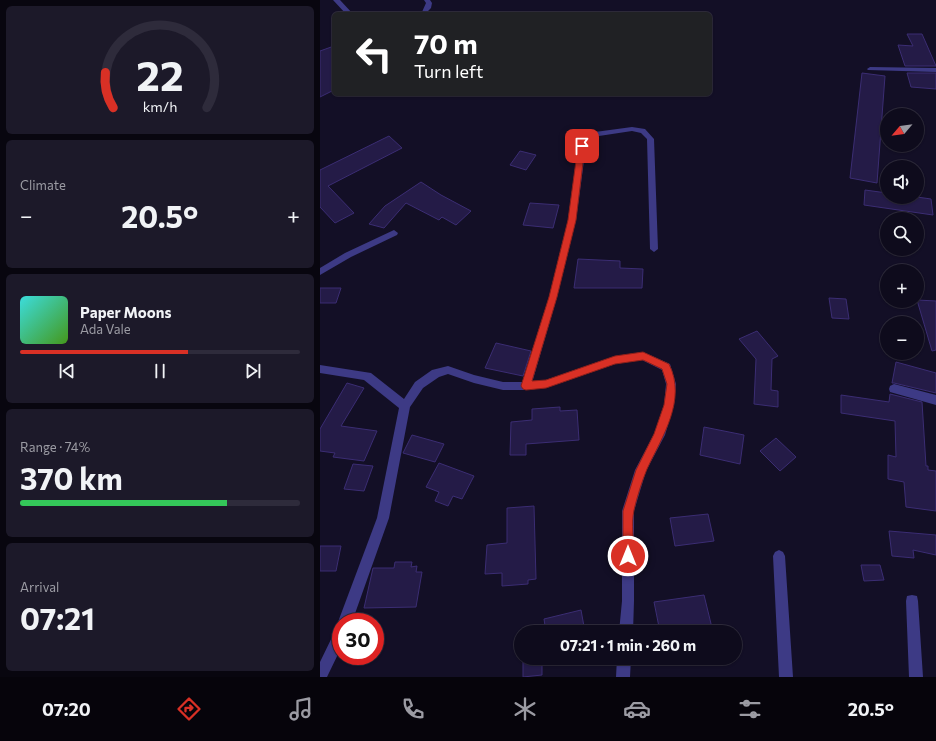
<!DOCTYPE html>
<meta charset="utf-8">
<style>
:root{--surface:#0e0b1c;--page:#1c1929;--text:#f1f3f6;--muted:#9b9ba3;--line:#2e2b3b;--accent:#d93025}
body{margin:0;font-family:Commissioner,sans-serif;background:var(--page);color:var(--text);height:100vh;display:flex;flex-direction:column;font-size:15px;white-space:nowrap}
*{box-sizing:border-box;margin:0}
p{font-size:13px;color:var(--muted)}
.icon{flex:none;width:22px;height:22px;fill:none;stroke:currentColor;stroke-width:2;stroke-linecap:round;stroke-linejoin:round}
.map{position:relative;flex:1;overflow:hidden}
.sheet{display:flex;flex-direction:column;gap:6px;padding:6px;background:#08060f;width:320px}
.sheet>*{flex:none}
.banner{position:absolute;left:12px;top:12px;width:380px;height:84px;border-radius:6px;box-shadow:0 1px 3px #0004,0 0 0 1px var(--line);background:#202124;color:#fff;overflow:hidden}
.needle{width:26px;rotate:241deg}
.buttons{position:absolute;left:560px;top:108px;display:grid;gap:8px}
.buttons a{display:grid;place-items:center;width:44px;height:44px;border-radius:50%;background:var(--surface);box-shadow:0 1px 3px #0004,0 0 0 1px var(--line);font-size:20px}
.speed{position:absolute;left:12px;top:613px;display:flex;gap:8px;font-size:20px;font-weight:700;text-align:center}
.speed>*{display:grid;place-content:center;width:52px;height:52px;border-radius:50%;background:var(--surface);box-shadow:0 1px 3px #0004,0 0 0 1px var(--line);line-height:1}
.speed .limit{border:6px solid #d22;background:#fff;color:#111}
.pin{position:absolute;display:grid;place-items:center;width:34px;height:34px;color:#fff;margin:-17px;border-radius:8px;box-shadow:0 2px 6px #0006}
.me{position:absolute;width:44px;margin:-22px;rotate:0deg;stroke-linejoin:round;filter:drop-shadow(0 0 3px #0008)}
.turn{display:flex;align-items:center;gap:14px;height:84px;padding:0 16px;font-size:18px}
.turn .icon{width:52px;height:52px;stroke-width:2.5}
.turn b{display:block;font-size:28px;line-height:34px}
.big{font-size:30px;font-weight:700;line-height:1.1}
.sheet .widget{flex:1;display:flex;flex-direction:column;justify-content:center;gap:6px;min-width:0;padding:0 14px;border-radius:6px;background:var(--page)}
.sheet .dial{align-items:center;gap:0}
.dial svg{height:104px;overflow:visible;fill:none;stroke:var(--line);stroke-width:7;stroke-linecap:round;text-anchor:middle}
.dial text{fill:var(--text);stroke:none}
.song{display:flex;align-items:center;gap:12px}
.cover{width:48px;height:48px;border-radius:6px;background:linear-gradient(135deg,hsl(180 70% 55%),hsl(100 70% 35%))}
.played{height:4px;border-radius:2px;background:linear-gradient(90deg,var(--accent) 60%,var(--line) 60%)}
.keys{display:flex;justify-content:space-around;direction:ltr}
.heat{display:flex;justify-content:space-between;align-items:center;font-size:22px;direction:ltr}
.charge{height:6px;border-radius:3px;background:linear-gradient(90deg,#34c759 74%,var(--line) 0)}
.trip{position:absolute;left:194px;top:625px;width:228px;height:40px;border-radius:20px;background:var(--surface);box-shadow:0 1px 3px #0004,0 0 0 1px var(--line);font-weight:700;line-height:40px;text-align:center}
.tab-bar{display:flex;height:64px;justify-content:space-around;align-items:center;background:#06040b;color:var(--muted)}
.tab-bar .icon{width:28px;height:28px}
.tab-bar .current{color:var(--accent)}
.tab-bar b{font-size:18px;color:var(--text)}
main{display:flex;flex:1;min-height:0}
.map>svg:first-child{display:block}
.building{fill:#241b47;stroke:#3b2d73}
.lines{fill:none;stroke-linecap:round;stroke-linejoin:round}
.lane{fill:#3d3a85;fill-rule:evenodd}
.street{fill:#3d3a85;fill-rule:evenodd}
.route{fill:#d93025;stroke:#8d1f18}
</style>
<main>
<section class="sheet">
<div class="widget dial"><svg viewBox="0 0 100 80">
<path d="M14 69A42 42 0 1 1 86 69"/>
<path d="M14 69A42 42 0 0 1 8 42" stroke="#d93025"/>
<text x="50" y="56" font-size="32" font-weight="700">22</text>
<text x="50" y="72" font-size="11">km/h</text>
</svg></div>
<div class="widget"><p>Climate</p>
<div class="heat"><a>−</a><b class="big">20.5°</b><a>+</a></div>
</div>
<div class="widget">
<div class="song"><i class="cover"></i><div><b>Paper Moons</b><p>Ada Vale</p></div></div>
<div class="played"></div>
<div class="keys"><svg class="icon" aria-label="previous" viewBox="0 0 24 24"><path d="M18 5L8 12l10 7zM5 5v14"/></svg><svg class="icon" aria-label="pause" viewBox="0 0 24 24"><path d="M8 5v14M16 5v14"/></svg><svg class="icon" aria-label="next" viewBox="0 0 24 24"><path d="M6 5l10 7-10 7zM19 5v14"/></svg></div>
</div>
<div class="widget"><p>Range · 74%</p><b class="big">370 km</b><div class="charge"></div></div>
<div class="widget"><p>Arrival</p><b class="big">07:21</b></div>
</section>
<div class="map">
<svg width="616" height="677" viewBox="0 0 616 677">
<rect width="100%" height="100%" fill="#130f26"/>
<path class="building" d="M 587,34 L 602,34 L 616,66 L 585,66 L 578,45 L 593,46 Z
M 14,46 L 14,90 L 0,97 L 0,51 Z
M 542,73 L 565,76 L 557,183 L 530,178 Z
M 587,73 L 616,73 L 616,89 L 591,87 Z
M 69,136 L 82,148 L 8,186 L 34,213 L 15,223 L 0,207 L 0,170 Z
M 200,151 L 216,155 L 206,170 L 190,165 Z
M 101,182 L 121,195 L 151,211 L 136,225 L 122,217 L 119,220 L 86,203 L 64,228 L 49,224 L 65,206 Z
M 545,190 L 567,193 L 567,197 L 597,197 L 611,199 L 613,215 L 544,205 Z
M 210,203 L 239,205 L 233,228 L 203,225 Z
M 258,259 L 300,261 L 300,268 L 323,269 L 322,288 L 254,288 Z
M 0,288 L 21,288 L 16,303 L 0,303 Z
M 509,298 L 526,299 L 529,319 L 512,318 Z
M 597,300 L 616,301 L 616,350 L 612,351 Z
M 437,331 L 458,356 L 452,359 L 451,390 L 458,391 L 458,407 L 434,404 L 436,359 L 419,339 Z
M 176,343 L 211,351 L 203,376 L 165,368 Z
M 576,362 L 616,373 L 616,393 L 574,383 L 572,383 Z
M 27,383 L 44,388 L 21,426 L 57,431 L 44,461 L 13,457 L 15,453 L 0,451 L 0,429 Z
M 570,394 L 602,402 L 606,466 L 608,466 L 608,470 L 616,471 L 616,511 L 586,507 L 584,482 L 568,479 L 568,455 L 576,457 L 575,421 L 521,413 L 521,395 L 569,402 Z
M 240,407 L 240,411 L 257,410 L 259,440 L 206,444 L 206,455 L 190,455 L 191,422 L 212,420 L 212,409 Z
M 384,427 L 424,435 L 420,464 L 380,455 Z
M 92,435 L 124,444 L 115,462 L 83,453 Z
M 456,438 L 476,457 L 460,471 L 440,451 Z
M 119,463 L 154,476 L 142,499 L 133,496 L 128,506 L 115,501 L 119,492 L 106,487 Z
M 33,464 L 53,466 L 44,491 L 24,489 Z
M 214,506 L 216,579 L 208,580 L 208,584 L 182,586 L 182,573 L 165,574 L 167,545 L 187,543 L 187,508 Z
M 388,514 L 394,541 L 355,546 L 350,518 Z
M 569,531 L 616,535 L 616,555 L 593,550 L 594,558 L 572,556 Z
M 0,546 L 21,546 L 16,571 L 0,571 Z
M 75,562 L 92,562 L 91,567 L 97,566 L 96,572 L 102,572 L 96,607 L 44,608 L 53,568 L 74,568 Z
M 541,565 L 560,565 L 564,580 L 544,581 Z
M 384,595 L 393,632 L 354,632 L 353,625 L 339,627 L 334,602 Z
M 261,610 L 265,632 L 226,632 L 224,619 Z
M 230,658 L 257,658 L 231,665 Z
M 222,660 L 222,675 L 203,677 L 203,661 Z"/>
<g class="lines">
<path class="lane" d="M 550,67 L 616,68 L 616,72 L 548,70 L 547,69 Z
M 312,127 L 325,129 L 334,139 L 338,249 L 334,252 L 330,249 L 327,139 L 321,133 L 312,131 L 279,136 L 269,141 L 266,146 L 256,220 L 237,297 L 211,386 L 209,389 L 206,390 L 203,389 L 201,386 L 229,297 L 248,220 L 258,146 L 265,137 L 275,132 Z"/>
<path class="street" d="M 13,0 L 20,0 L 33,14 L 26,14 Z
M 104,0 L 110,0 L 112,3 L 111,8 L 105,14 L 102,12 L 106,3 Z
M 74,230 L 78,233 L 77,235 L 31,257 L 0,275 L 0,268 L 25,253 Z
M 323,352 L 350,364 L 356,384 L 354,405 L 345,435 L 326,471 L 314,511 L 314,601 L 313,632 L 299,632 L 302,601 L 302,511 L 315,470 L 334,434 L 344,405 L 346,384 L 342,370 L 322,360 L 295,364 L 226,388 L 206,390 L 183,390 L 154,383 L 128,374 L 119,377 L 103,388 L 90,407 L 69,518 L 32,622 L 21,622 L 20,627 L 18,622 L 57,518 L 79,408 L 44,380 L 0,373 L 0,365 L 51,373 L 84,399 L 95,382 L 112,370 L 128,366 L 154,375 L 183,382 L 206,382 L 226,380 L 295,356 Z
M 574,384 L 616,395 L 616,405 L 570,392 L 569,389 L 570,386 Z
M 459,550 L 463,552 L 465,556 L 473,677 L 459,677 L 453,556 L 455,552 Z
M 592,595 L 597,596 L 598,601 L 603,677 L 589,677 L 586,601 L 587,596 Z
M 21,627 L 21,648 L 7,677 L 0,677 L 0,662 L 16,629 Z
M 297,658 L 311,658 L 310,677 L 296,677 Z"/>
</g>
<path class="route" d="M 262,144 L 265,146 L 256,220 L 237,297 L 212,381 L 226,380 L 295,356 L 323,352 L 349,364 C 367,400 342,437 327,469 C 322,481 317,497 314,510 C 311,524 314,541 314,556 L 312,560 L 308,562 L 304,560 L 303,556 L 303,511 L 316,470 L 334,434 L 344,405 L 347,384 L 342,369 L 323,360 L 295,364 L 226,388 L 206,390 L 203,389 L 201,386 L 229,297 L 248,220 L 258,146 Z"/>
</svg>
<div class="buttons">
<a><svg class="needle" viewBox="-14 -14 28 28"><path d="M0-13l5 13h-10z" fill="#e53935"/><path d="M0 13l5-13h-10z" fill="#9b9ba3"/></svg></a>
<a><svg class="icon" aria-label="sound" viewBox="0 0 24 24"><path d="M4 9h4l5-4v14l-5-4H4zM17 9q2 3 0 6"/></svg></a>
<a><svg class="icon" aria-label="search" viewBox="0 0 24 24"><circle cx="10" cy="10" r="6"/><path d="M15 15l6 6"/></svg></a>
<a>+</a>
<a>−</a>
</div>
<div class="speed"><div class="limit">30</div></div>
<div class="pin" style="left:262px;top:146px;background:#d93025"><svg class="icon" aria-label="arrive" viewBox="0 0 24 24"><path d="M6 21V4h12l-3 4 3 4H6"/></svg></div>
<svg class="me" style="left:308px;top:556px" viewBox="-20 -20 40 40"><circle r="17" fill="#d93025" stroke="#fff" stroke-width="3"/><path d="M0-11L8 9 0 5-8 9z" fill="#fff"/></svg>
<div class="trip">07:21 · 1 min · 260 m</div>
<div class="banner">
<div class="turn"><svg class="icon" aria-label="left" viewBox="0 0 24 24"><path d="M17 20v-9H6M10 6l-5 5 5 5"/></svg><div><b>70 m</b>Turn left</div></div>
</div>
</div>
</main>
<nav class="tab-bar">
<b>07:20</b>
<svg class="icon current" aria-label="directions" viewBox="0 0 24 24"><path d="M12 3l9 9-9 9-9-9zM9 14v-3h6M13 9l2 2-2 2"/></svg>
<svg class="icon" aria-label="music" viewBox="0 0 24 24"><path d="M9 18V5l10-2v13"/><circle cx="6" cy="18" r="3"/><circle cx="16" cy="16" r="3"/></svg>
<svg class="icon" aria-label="phone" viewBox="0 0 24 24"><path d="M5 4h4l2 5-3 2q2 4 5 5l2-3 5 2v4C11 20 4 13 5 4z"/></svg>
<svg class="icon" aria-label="climate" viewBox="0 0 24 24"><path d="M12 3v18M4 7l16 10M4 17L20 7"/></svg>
<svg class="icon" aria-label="car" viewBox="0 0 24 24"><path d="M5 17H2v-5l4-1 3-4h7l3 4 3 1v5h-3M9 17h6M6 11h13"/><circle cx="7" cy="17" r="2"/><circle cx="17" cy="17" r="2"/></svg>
<svg class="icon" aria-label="filters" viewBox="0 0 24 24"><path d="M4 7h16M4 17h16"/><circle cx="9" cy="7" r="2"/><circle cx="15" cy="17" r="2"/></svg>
<b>20.5°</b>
</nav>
